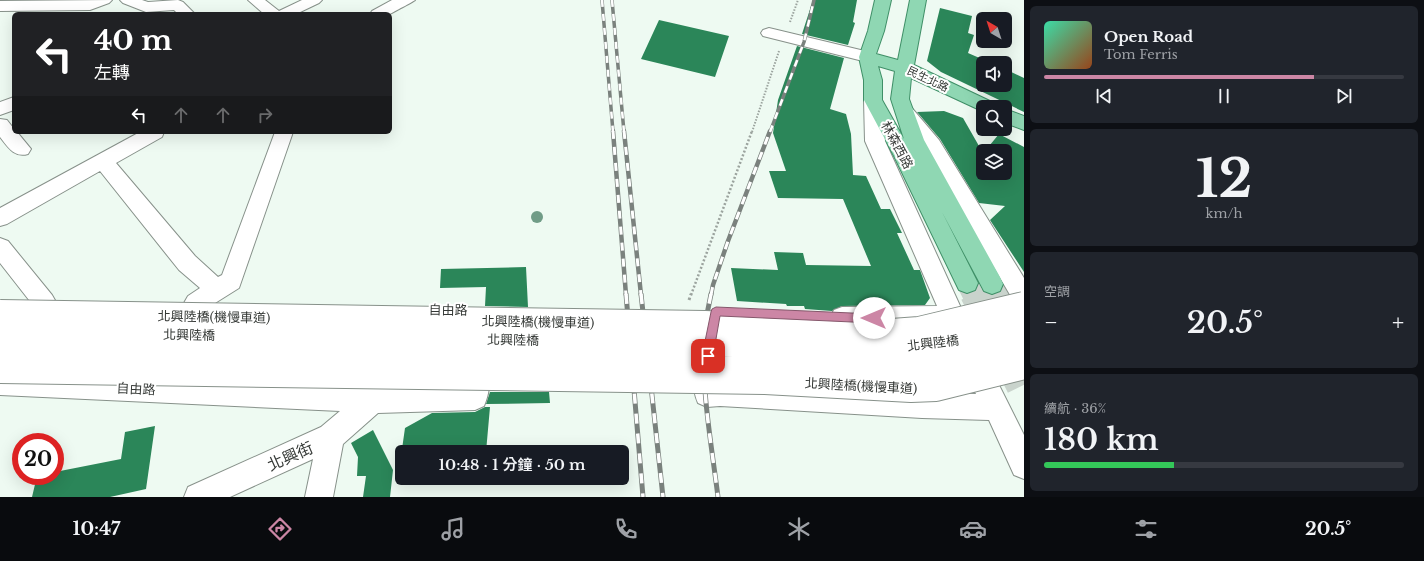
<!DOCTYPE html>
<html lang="zh-TW">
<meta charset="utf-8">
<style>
:root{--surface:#171b24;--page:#20242c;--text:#f1f3f6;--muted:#9ea1a6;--line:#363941;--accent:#cc86a5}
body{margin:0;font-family:"Libre Baskerville","Noto Sans TC",serif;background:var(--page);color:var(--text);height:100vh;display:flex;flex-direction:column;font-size:15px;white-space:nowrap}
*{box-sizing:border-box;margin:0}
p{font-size:13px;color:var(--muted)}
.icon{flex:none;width:22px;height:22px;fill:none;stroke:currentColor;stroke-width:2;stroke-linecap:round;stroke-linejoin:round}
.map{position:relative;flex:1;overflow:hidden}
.sheet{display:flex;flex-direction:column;gap:6px;padding:6px;background:#0d0f14;width:400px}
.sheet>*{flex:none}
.banner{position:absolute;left:12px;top:12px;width:380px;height:122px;border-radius:6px;box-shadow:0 4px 16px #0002;background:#202124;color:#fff;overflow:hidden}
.needle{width:26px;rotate:321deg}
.buttons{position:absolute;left:976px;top:12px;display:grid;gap:8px}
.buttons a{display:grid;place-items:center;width:36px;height:36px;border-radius:6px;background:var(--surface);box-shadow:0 4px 16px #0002;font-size:20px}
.speed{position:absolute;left:12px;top:433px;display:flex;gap:8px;font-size:20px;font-weight:700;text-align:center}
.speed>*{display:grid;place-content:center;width:52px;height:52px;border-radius:50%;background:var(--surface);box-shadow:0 4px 16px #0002;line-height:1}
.speed .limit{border:6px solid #d22;background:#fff;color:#111}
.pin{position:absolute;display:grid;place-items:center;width:34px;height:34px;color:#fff;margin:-17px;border-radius:8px;box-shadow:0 2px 6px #0006}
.me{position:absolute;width:44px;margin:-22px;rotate:270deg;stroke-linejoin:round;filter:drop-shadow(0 0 3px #0008)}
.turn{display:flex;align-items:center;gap:14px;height:84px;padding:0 16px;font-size:18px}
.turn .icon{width:52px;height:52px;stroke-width:2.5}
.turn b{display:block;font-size:28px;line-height:34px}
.lanes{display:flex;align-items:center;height:38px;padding:0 16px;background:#0003;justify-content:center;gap:20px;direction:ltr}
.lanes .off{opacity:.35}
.big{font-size:30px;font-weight:600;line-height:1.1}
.sheet .widget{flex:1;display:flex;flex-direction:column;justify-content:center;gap:6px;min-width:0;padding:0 14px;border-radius:6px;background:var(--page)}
.sheet .dial{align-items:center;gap:0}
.dial b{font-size:52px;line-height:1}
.song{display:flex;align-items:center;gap:12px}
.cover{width:48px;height:48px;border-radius:6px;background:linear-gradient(135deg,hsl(160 70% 55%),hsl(20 70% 35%))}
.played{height:4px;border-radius:2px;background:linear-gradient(90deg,var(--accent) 75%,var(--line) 75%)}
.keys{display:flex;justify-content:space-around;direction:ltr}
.heat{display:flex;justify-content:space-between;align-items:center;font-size:22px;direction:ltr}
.charge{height:6px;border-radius:3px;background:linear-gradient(90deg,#34c759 36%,var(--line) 0)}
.trip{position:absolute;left:395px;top:445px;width:234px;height:40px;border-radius:6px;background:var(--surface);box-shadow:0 4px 16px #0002;font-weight:600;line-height:40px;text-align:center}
.dock{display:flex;height:64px;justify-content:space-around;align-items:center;background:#090b0e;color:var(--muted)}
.dock .icon{width:28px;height:28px}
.dock .on{color:var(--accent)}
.dock b{font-size:18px;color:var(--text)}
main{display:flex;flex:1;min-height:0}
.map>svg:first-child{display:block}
.building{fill:#2b8659}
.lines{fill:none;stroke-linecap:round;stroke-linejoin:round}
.major-tunnel-far1{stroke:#c9d3cc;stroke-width:21;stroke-dasharray:21 10;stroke-linecap:butt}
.major-tunnel{stroke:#c9d3cc;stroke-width:26;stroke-dasharray:26 13;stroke-linecap:butt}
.minor-casing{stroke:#87918a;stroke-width:2}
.major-casing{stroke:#3f8f67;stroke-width:2}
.path-far2{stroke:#9ba39e;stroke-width:2;stroke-dasharray:1.5 1.5;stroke-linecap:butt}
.path-far1{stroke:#9ba39e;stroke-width:2.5;stroke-dasharray:2 2;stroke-linecap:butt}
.path{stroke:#9ba39e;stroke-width:3;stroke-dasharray:2.5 2.5;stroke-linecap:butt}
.minor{fill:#fff;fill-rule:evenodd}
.major{fill:#8fd7b3;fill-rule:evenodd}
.rail-far2-casing{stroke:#7a817d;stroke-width:3.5}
.rail-far1-casing{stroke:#7a817d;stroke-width:4.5}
.rail-casing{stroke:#7a817d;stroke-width:5}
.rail-far2{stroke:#fff;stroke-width:2.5;stroke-dasharray:7;stroke-linecap:butt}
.rail-far1{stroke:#fff;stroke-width:3;stroke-dasharray:8;stroke-linecap:butt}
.rail{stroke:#fff;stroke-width:3.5;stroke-dasharray:10;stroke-linecap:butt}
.minor-bridge-casing{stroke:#87918a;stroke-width:28;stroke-linecap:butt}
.minor-bridge{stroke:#fff;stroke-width:26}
.tree{fill:#709c87}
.route{fill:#cc86a5;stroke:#85576b}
.labels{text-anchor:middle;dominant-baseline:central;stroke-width:4;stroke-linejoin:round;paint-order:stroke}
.far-street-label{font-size:11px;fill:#353936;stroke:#fff}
.street-label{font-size:13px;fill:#353936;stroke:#fff}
.near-street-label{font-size:16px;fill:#353936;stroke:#fff}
</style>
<main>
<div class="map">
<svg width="1024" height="497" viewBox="0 0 1024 497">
<rect width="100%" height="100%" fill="#eefaf2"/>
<path class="building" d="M 813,0 L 857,0 L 853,22 L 855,23 L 848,45 L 802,34 Z
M 940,8 L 972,16 L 968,33 L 974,35 L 968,53 L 991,63 L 983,63 L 983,85 L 1005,85 L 1005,69 L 1024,78 L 1024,112 L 941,72 L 927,61 Z
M 659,20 L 729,36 L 715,77 L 641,59 Z
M 797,46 L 844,58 L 830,109 L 846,114 L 851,134 L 853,175 L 866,176 L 881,209 L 890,209 L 902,233 L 897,233 L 914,270 L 920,270 L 930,298 L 925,305 L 842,306 L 832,311 L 805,309 L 804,306 L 787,306 L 786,304 L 737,301 L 731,268 L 778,270 L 774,252 L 803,253 L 806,265 L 871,266 L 843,199 L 778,198 L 769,171 L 786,171 L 773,133 L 778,100 Z
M 944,111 L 963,118 L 983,153 L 983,173 L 1005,173 L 1005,151 L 985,151 L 999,134 L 1024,147 L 1024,272 L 990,220 L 1005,206 L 979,203 L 940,139 L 917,112 Z
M 526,267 L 528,307 L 485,306 L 486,287 L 440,288 L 441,269 Z
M 490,392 L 549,392 L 550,403 L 486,404 Z
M 485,407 L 490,407 L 486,452 L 402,452 L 402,477 L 398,477 L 405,428 L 432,413 L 475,412 Z
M 155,426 L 146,489 L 110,497 L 32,497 L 37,476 L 55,476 L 55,472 L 121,459 L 125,432 Z
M 373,430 L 393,470 L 390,497 L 363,497 L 366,476 L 357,476 L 358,457 L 351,443 Z"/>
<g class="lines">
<path class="major-tunnel-far1" d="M 967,283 L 973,295
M 992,284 L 999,295"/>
<path class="major-tunnel" d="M 973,294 L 1024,396
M 998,294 L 1015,323"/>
<g class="minor-casing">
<path id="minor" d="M 112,0 L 109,3 L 90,10 L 0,11 L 0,1 Z
M 120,0 L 142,0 L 148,2 L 178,0 L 183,2 L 195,14 L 178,14 L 174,10 L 146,12 L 123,3 Z
M 248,0 L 265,0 L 279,11 L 302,0 L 322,0 L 319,3 L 296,14 L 264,14 Z
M 392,0 L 415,0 C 413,2 393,12 390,14 C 384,15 376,14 370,14 L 372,11 Z
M 769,28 L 873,53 L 875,57 L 873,61 L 867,62 L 763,36 L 761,33 L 763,30 Z
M 873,94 L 879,96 L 882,100 L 885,141 L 971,330 L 968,338 L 959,341 L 950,338 L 945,326 L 940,328 L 842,329 L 834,326 L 830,318 L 834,310 L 842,307 L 937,306 L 865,141 L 864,100 L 867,96 Z
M 14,97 L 14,110 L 0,115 L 0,102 Z
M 905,105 L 911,107 L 939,140 L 1024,278 L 1024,308 L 1016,305 L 925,150 L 896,111 L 899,107 Z
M 0,119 L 7,120 L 14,129 L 14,132 L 17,132 L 31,149 L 28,154 C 14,158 8,147 0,137 Z
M 140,132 L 164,132 L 162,137 L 116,163 L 195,256 L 218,277 L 222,275 L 275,132 L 293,132 L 239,288 L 204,310 L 196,313 L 188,310 L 184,303 L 188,296 L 200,288 L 179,270 L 100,171 L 7,224 L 0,226 L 0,208 Z
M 0,238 L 8,241 L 52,295 L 56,302 L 52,309 L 44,312 L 36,309 L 0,263 Z
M 713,317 L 722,320 C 729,337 717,361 719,381 L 922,392 L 976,394 L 961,361 L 965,353 L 974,349 L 983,353 L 1024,435 L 1024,479 L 1014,475 L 989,420 L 922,418 L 720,406 L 707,407 L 698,403 C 688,380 694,343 704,320 Z
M 476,347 L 485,351 C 492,366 491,391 484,406 L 475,410 L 378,413 L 343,444 L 333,497 L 305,497 L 313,459 L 230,497 L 184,497 L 188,487 L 321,427 L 340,411 L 0,395 L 0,371 L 373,387 L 462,385 L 463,359 L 467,351 Z"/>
</g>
<g class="major-casing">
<path id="major" d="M 875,0 L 891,0 L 884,31 L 876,54 L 898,60 L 910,0 L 926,0 L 914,65 L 994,103 L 997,107 L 983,107 L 983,112 L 982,111 L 911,78 L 909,99 L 924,140 L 1000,277 L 1003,284 L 1000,291 L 992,294 L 984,291 L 942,212 L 978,283 L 975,290 L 967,293 L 959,290 L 894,156 L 864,100 L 864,80 L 859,57 L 868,31 ZM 878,66 L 895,71 L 891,99 L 904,139 L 882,100 L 882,80 Z
M 1005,109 L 1024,116 L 1024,130 L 1005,123 Z"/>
</g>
<path class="path-far2" d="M 790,22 L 798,0
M 752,132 L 779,51"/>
<path class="path-far1" d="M 691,295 L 752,131"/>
<path class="path" d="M 689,300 L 691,294"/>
<use href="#minor" class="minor"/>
<use href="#major" class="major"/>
<g class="rail-far2-casing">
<path id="rail-far2" d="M 602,0 L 613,132
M 612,0 L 624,132
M 770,132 L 804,42 L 814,0"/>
</g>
<g class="rail-far1-casing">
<path id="rail-far1" d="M 613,131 L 626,295
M 624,131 L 641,295
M 711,295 L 713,285 L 728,241 L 770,131"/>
</g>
<g class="rail-casing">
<path id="rail" d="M 626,294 L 643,497
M 641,294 L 663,497
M 711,294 C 709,305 706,317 705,328 C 700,384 711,441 718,497"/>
</g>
<use href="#rail-far2" class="rail-far2"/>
<use href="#rail-far1" class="rail-far1"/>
<use href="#rail" class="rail"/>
<g class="minor-bridge-casing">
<path id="minor-bridge" d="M 0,313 L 705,324 L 892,332 L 919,330 L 1024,305
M 0,332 L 921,347 L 967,339 L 1024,324
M 0,353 L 685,365
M 735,365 L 921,369 L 960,365 L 1024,348
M 0,370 L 765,381 L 911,389 L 936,388 L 1024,366"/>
</g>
<use href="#minor-bridge" class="minor-bridge"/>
</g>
<circle class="tree" cx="537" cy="217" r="6"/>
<path class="route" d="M 716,307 L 874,314 L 877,315 L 879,318 L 877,321 L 874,323 L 720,316 L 713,356 L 711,359 L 708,360 L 704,359 L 702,356 L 711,312 L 712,309 Z"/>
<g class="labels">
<g class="far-street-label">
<text transform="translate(928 79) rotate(25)">民生北路</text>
</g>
<g class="street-label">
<text transform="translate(897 145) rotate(62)">林森西路</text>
<text transform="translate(448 310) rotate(1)">自由路</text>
<text transform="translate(214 317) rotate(1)">北興陸橋(機慢車道)</text>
<text transform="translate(538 322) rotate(1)">北興陸橋(機慢車道)</text>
<text transform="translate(189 335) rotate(1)">北興陸橋</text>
<text transform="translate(513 340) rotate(1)">北興陸橋</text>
<text transform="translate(933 343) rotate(-7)">北興陸橋</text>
<text transform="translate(861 386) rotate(3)">北興陸橋(機慢車道)</text>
<text transform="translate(136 389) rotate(3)">自由路</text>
</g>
<g class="near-street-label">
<text transform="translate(290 456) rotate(-24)">北興街</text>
</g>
</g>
</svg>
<div class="buttons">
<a><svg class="needle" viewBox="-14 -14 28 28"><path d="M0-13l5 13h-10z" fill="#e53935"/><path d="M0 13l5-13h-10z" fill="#9ea1a6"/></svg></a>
<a><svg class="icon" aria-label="sound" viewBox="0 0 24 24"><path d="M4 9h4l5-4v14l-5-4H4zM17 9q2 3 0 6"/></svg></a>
<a><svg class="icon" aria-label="search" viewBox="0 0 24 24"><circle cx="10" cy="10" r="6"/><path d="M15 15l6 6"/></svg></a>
<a><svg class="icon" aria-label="layers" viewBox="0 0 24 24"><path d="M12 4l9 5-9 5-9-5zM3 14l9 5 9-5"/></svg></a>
</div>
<div class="speed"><div class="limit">20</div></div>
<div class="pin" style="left:708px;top:356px;background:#d93025"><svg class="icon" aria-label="arrive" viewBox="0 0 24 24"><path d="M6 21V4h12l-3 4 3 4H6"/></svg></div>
<svg class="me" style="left:874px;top:318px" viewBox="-20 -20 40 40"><circle r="19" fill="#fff"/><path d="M0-13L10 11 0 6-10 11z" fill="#cc86a5"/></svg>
<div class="trip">10:48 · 1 分鐘 · 50 m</div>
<div class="banner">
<div class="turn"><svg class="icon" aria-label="left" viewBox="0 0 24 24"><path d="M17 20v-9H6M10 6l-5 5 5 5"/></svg><div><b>40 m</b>左轉</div></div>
<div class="lanes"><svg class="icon" aria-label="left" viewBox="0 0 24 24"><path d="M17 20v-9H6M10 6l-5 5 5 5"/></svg><svg class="icon off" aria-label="ahead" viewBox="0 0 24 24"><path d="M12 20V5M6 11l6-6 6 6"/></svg><svg class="icon off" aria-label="ahead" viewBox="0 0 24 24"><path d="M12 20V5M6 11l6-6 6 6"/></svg><svg class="icon off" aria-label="right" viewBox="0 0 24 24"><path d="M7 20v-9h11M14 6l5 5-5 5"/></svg></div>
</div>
</div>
<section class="sheet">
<div class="widget">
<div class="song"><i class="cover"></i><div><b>Open Road</b><p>Tom Ferris</p></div></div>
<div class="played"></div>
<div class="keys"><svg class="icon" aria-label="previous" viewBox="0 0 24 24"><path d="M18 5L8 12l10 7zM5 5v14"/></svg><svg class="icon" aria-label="pause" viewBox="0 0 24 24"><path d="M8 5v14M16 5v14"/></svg><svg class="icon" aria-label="next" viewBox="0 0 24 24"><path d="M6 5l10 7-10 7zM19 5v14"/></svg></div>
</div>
<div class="widget dial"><b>12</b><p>km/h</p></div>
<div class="widget"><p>空調</p>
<div class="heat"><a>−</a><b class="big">20.5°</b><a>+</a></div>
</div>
<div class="widget"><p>續航 · 36%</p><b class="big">180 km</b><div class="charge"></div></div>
</section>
</main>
<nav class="dock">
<b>10:47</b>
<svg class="icon on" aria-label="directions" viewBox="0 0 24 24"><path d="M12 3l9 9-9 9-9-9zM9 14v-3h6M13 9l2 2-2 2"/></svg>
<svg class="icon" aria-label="music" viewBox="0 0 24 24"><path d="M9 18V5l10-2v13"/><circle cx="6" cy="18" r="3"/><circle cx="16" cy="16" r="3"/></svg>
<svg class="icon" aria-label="phone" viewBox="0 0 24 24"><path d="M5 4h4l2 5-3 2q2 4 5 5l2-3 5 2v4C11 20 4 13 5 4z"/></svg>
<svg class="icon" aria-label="climate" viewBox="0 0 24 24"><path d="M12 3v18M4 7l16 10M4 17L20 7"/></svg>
<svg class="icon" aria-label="car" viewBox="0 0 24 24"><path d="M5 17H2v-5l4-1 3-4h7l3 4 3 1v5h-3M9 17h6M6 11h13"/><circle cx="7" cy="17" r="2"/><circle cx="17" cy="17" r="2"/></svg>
<svg class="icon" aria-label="filters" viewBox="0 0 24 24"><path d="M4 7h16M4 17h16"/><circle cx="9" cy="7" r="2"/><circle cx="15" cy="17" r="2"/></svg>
<b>20.5°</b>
</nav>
